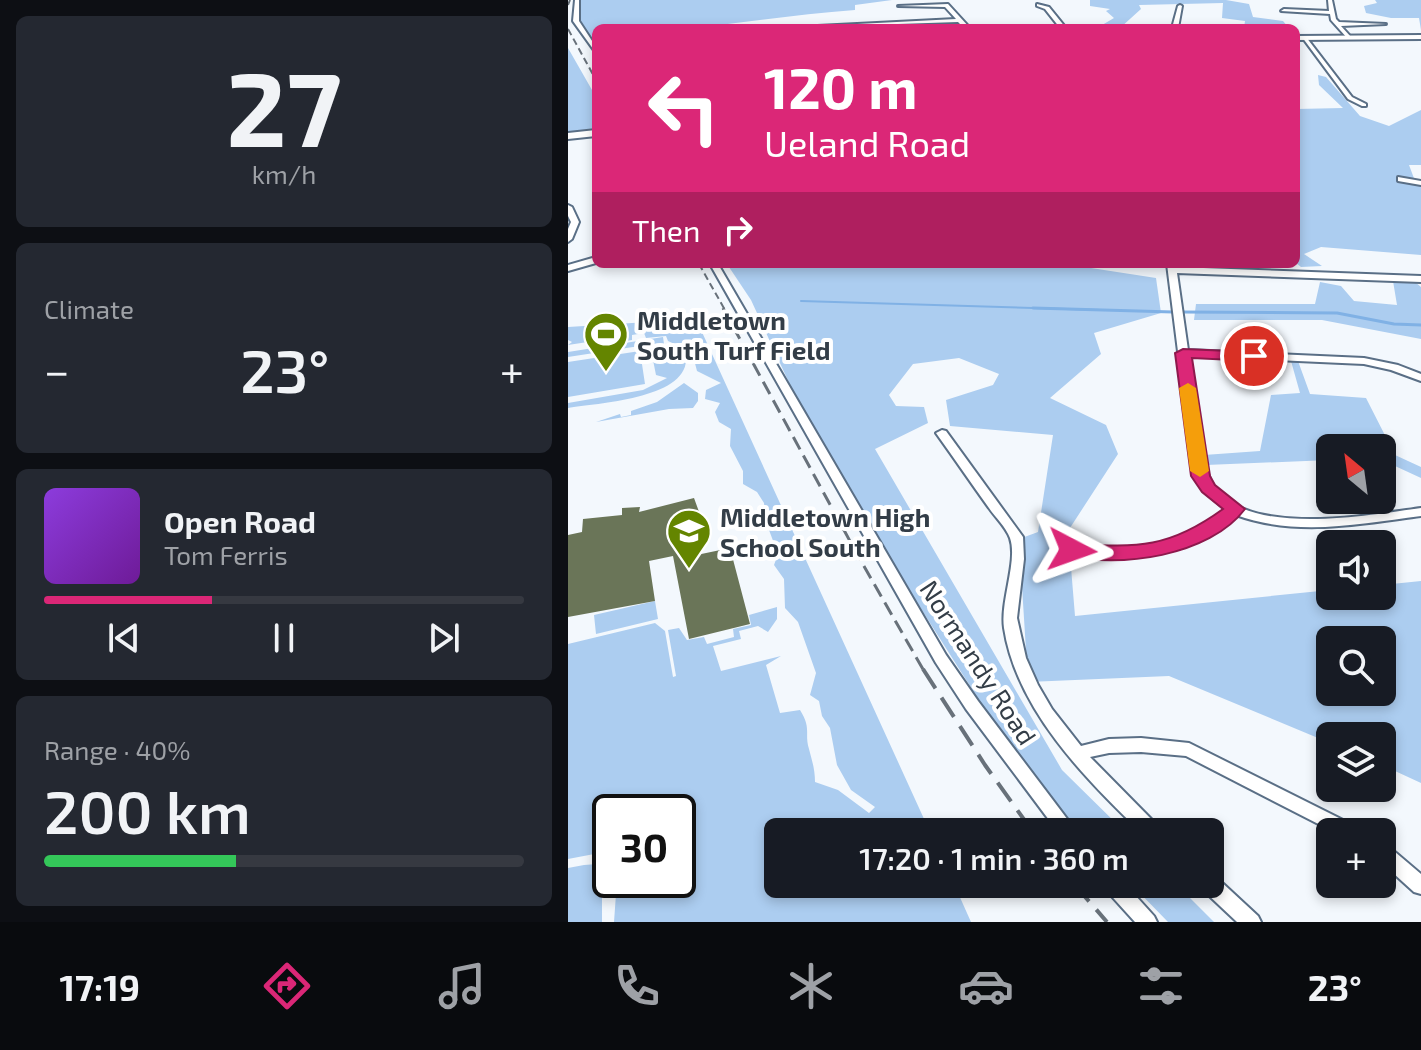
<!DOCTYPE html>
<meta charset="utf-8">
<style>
:root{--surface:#171b24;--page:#242831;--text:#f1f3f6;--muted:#9ea1a6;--line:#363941;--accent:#db2777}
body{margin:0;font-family:"Exo 2",sans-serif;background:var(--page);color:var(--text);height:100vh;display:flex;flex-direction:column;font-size:30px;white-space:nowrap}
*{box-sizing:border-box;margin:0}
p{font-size:26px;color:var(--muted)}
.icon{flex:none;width:44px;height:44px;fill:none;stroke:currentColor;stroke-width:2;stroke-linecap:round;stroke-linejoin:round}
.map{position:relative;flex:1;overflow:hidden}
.panel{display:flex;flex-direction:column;gap:16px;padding:16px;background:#0d0f14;width:568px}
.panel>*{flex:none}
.hud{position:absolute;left:24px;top:24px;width:708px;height:244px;border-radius:12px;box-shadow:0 4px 12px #0003;background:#db2777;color:#fff;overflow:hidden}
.needle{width:52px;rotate:331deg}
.buttons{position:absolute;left:748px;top:434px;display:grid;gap:16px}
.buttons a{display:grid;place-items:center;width:80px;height:80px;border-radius:12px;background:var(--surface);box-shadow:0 4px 12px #0003;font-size:40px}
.speed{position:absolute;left:24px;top:794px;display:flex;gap:16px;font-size:40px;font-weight:700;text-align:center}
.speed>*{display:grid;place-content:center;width:104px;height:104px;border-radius:50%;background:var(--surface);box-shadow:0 4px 12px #0003;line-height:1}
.speed .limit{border:4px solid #111;border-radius:12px;background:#fff;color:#111}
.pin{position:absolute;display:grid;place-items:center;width:68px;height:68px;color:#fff;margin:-34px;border:4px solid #fff;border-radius:50%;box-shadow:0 2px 8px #0007}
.me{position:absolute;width:88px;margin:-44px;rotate:94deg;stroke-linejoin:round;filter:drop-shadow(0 0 6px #0008)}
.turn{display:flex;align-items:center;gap:28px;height:168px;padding:0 40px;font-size:36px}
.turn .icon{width:104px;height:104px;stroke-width:2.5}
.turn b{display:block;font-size:56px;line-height:68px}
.then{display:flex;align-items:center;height:76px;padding:0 40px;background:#0003;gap:16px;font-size:30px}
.big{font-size:60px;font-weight:600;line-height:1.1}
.panel .card{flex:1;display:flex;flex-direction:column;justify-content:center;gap:12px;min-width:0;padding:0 28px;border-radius:12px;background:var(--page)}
.panel .dial{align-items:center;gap:0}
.dial b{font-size:104px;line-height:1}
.song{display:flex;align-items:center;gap:24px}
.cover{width:96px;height:96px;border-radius:12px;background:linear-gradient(135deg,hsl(270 70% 55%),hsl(280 70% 35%))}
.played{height:8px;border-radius:4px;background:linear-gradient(90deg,var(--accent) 35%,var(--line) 35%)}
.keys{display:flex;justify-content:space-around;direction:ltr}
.heat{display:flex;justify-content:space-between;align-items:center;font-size:44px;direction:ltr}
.charge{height:12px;border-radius:6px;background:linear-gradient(90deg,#34c759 40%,var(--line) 0)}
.trip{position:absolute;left:196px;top:818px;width:460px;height:80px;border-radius:12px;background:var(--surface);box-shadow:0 4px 12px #0003;font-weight:600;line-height:80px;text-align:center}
.dock{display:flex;height:128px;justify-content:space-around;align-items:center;background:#090b0e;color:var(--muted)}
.dock .icon{width:56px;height:56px}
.dock .selected{color:var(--accent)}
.dock b{font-size:36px;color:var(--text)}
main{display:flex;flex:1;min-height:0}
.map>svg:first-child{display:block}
.green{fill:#accdf0;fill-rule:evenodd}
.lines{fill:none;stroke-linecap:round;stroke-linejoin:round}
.stream-far1{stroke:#80b1e5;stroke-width:2}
.stream{stroke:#80b1e5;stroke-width:3}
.building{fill:#6a7558}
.street-casing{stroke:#5a6f86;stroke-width:4}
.secondary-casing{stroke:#5a6f86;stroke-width:4}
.street{fill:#fff;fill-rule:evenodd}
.secondary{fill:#fff;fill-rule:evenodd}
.rail-far2{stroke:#68717a;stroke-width:2;stroke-dasharray:7 4;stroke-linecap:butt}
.rail-far1{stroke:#68717a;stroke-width:3;stroke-dasharray:14 7;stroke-linecap:butt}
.rail{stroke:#68717a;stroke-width:4;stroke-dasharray:23 11;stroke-linecap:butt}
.route{fill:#db2777;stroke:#8e194d;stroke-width:2}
.slow{fill:#f59e0b}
.labels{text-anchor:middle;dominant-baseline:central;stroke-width:8;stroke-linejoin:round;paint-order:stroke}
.poi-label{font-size:26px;font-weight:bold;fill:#333d47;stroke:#fff;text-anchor:start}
.street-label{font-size:26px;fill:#333d47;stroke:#fff}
</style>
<main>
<section class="panel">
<div class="card dial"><b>27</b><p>km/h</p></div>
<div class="card"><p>Climate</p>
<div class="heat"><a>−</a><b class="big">23°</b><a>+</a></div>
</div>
<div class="card">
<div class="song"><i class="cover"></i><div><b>Open Road</b><p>Tom Ferris</p></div></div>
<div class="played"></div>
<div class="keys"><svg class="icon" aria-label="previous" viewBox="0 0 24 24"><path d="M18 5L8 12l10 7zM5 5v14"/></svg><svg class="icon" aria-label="pause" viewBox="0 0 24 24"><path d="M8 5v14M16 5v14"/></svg><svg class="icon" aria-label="next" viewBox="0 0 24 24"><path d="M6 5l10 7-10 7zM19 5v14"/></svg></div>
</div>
<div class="card"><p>Range · 40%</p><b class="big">200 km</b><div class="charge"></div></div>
</section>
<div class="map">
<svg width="853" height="922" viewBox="0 0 853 922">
<rect width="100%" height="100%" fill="#f3f8fd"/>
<path class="green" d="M 12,0 L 324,0 L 287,5 L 287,10 C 233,14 181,22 127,28 C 95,31 60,28 28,28 L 28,46 L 11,22 Z
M 522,0 L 658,0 L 681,4 L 685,17 L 715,21 L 721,28 L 676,28 L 677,21 L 654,18 L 655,3 L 571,5 L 573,9 L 552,28 L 529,28 L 546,18 L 538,11 L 542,9 L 522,6 Z
M 807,0 L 853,0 L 853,30 L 851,18 L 823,18 L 798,13 L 796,6 L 809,3 Z
M 0,48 L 28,97 L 28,129 L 0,132 Z
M 750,75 L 758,77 L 792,116 L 821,126 L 853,110 L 853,165 L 841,165 L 847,181 L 853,183 L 853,255 L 753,247 L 736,254 L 754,266 L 733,267 L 728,263 L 728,109 L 775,108 L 751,85 Z
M 159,264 L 497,264 L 588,278 L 593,313 L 526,333 L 533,354 L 482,398 L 538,425 L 550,454 L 500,531 L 507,616 L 762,590 L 762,596 L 814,596 L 814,585 L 853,581 L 853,783 L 814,765 L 814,736 L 762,736 L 762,743 L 601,676 L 460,682 L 451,539 L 470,532 L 485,435 L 382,426 L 378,400 L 425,385 L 431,374 L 391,358 L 345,364 L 321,395 L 328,406 L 356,407 L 360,423 L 307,449 L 494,770 L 557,832 L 514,832 L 458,774 L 252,450 L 183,300 ZM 762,640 L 814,640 L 814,692 L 762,692 Z
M 825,281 L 847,282 L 853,287 L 853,339 L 754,320 L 626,320 L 628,304 L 747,304 L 752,282 L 773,286 L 786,301 L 829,305 Z
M 128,319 L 362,832 L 210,832 L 210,884 L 386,884 L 403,922 L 46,922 L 49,880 L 110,880 L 110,812 L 42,812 L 42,851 L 0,859 L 0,644 L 87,623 L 97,631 L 105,677 L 108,676 L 100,630 L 111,628 L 119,640 L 136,637 L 139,644 L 166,637 L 165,629 L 183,625 L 181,615 L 209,607 L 209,619 L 200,632 L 190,626 L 171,631 L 173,639 L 145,646 L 153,671 L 213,656 L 198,665 L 212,713 L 232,710 C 244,729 236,733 241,749 C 244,761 247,769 247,782 L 270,790 L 301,813 L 307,807 L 283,790 L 269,765 L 262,728 L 254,716 L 251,701 L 242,695 L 248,673 L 230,622 L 217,608 L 216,579 L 206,565 L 210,554 L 198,522 L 196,503 L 189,492 L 175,484 L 175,471 L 162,446 L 163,429 L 151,422 L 147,412 L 152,403 L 137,399 L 138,390 L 153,383 L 129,371 L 124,352 L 100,341 L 98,336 L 78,338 L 76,333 L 64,335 L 64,340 L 45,343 L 46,338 L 0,345 L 4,342 L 0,340 L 0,327 Z
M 95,337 L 96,344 L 112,350 L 118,360 C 117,399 29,403 0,408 L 0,403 L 75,390 L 99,378 L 88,375 L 84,355 L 93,350 L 91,348 L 65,347 L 0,357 L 0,352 Z
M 72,351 L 77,384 L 0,397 L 0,362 Z
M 723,361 L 730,361 L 742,394 L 798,398 L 827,455 L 853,467 L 853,478 L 814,460 L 814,448 L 762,448 L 762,460 L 638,465 L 636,455 L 692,451 L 703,395 L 732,393 Z
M 116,383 L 130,393 L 130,401 L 125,408 L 101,409 L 28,422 L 52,414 L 53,417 L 63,415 L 63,411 L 89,402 Z
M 87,601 L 90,619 L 28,634 L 26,615 Z
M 16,865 L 30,864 L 34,867 L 34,922 L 0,922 L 0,868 Z
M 563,884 L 608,884 L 646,922 L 600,922 Z"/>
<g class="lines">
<path class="stream-far1" d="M 233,301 L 532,310"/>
<path class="stream" d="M 465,308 L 605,312
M 613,312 L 769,313 L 826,324 L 853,325"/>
</g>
<path class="building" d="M 126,498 L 138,531 L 114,536 L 119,557 L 162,548 L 182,624 L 121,639 L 105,556 L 81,561 L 87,601 L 0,617 L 0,535 L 14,532 L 15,519 L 54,515 L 54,508 L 72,507 L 71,512 Z"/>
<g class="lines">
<g class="street-casing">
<path id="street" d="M 7,0 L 11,0 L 11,21 L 28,47 L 28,53 L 5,21 Z
M 760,0 L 764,0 L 768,19 L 771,22 L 818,24 L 773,26 L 783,37 L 780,39 L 763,20 L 762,14 L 713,11 L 716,9 L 761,11 Z
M 380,4 L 402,28 L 396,28 L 390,22 L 210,28 L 388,19 L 377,7 L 330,6 Z
M 469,4 L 481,7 L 498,28 L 492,28 L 477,9 L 469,6 Z
M 612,5 L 614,6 L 610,28 L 604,28 L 610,6 Z
M 734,37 L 738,37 L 784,97 L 798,104 L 798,106 L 794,106 L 780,99 Z
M 830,177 L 853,181 L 853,185 L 830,181 Z
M 0,205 L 4,207 L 11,222 L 4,239 L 0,242 L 0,229 L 3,222 L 0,216 Z
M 28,257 L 28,263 L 0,271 L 0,265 Z
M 142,264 L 150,264 L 378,655 L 410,701 L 509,832 L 490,832 L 398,709 L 368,663 Z
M 599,264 L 607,264 L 608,267 L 853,276 L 853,282 L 609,273 L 620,350 L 796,358 L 830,365 L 853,374 L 853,381 L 823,370 L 796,364 L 621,356 C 625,388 630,464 647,488 C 683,537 801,515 853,508 L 853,516 C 792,524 728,537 668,515 C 658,523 648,531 637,538 C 599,558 541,562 499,553 L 497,550 L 499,547 L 504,546 C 546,548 589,552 627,532 C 638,526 648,518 658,510 L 638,493 L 624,463 Z
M 374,430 L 378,431 L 455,537 L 456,559 L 449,618 L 458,658 L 470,685 L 484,709 L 513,746 L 541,739 L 573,738 L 621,743 L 789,827 L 792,832 L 766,832 L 618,756 L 573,752 L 541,753 L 522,757 L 591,827 L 594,832 L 573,832 C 517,779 448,708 436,628 C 432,601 450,561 442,538 C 438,527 427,517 421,508 C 403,483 386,458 368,433 Z
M 814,844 L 820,846 L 853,874 L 853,894 L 846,892 L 814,863 Z
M 642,876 L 649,878 L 690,916 L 693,922 L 669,922 L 635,890 L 633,884 L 642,884 Z
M 536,884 L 557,884 L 586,916 L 589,922 L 567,922 L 538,890 Z"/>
</g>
<g class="secondary-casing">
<path id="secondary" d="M 853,35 L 853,39 L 728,40 L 728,36 Z
M 28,130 L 28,136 L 0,139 L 0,133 Z"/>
</g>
<use href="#street" class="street"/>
<use href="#secondary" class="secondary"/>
<path class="rail-far2" d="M 0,5 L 2,0
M 0,29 L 28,80
M 131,264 L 157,310"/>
<path class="rail-far1" d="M 155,308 L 289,554 L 356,671"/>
<path class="rail" d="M 355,669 L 417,765 L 465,832
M 506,884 L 539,922"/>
</g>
<path class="route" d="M 615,349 L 686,352 L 694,356 L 686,361 L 624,358 L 642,476 L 647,485 L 677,509 C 642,556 551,569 497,555 L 494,550 L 497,545 L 504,544 C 570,547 600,549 655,509 L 634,492 L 623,476 L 607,353 Z"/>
<path class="slow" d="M 620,383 L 628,388 L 641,471 L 632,477 L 622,471 L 611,388 Z"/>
<defs>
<g id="stadium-pin" transform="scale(2.3)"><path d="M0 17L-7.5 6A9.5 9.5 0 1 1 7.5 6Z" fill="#648500" stroke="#fff"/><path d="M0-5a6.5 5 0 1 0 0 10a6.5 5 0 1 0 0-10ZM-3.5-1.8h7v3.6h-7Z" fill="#fff"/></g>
<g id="school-pin" transform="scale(2.3)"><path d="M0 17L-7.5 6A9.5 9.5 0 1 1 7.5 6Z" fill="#648500" stroke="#fff"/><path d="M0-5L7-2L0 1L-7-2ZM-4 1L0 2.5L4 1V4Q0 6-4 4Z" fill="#fff"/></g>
</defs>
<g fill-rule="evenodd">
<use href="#stadium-pin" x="38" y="334"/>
<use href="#school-pin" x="121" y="531"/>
</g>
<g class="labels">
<g class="poi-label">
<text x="69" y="319">Middletown<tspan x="69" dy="30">South Turf Field</tspan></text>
<text x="152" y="516">Middletown High<tspan x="152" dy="30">School South</tspan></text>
</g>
<g class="street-label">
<text transform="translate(411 662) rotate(57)">Normandy Road</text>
</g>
</g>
</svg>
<div class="buttons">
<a><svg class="needle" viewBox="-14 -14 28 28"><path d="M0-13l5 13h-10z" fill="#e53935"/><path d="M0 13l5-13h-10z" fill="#9ea1a6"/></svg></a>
<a><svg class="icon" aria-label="sound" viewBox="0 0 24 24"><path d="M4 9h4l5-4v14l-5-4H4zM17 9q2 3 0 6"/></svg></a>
<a><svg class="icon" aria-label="search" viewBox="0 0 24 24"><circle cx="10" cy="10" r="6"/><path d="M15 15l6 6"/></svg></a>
<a><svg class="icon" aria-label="layers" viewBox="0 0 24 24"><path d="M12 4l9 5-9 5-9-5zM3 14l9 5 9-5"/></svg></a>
<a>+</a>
</div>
<div class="speed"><div class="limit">30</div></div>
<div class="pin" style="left:686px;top:356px;background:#d93025"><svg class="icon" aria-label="arrive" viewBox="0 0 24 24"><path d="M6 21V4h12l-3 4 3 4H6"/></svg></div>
<svg class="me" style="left:504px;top:550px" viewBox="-20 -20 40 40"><path d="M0-17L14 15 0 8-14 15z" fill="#db2777" stroke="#fff" stroke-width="4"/></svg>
<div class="trip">17:20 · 1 min · 360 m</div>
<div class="hud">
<div class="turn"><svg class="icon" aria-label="left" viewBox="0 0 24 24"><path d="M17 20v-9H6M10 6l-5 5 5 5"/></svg><div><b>120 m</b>Ueland Road</div></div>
<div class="then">Then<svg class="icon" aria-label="right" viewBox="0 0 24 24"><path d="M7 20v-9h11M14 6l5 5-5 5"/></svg></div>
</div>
</div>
</main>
<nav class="dock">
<b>17:19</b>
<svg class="icon selected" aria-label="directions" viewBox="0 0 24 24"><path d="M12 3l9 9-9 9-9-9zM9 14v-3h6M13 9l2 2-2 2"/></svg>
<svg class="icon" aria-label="music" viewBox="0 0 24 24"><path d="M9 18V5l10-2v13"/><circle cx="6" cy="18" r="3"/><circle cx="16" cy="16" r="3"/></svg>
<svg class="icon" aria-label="phone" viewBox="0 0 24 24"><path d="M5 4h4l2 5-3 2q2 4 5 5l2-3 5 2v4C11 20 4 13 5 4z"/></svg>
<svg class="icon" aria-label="climate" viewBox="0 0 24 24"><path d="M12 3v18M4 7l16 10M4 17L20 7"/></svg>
<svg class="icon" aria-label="car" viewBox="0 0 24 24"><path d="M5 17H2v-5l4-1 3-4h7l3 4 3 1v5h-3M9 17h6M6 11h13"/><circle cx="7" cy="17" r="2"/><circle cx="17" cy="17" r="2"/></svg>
<svg class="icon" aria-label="filters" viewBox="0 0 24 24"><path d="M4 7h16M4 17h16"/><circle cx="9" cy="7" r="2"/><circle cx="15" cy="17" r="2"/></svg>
<b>23°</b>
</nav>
